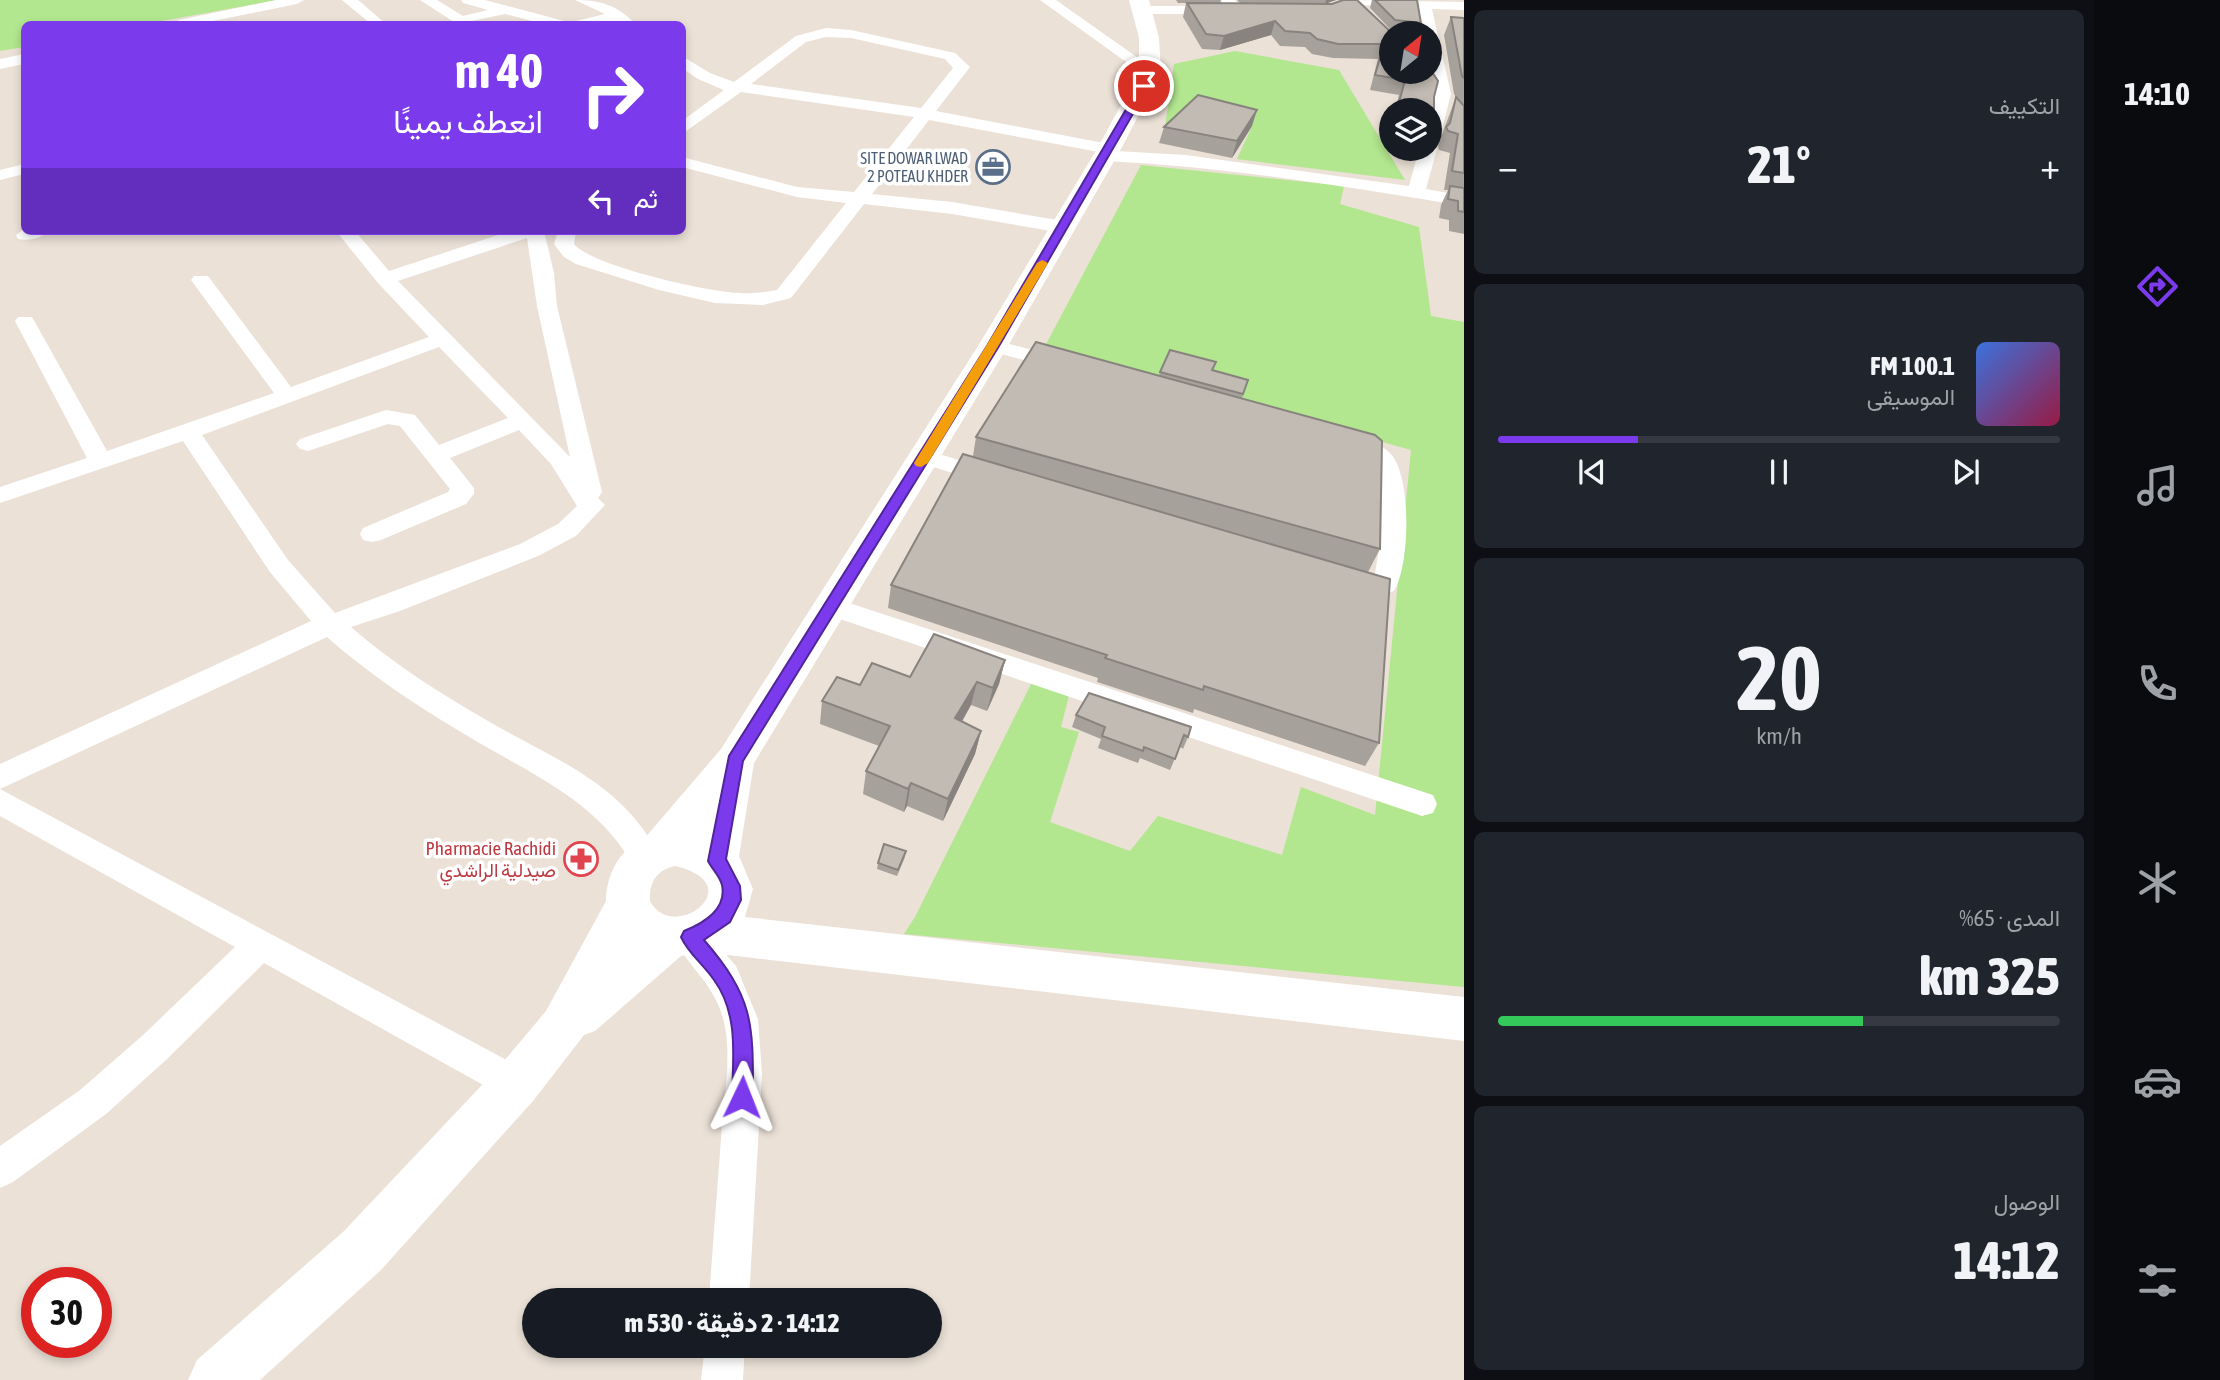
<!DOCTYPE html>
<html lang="ar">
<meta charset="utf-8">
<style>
:root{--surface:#171b24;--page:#20242c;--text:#f1f3f6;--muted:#9ea1a6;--line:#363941;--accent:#7c3aed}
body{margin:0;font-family:"Asap Condensed",Vazirmatn,sans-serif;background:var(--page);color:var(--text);direction:rtl;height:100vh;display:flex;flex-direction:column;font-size:26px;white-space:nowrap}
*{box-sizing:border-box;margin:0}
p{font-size:23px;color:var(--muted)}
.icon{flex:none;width:38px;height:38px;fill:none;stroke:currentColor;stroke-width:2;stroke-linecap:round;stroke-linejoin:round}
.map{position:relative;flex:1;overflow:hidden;direction:ltr}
.details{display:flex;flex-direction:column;gap:10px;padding:10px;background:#0d0f14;width:630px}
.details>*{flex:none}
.guide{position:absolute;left:21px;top:21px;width:665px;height:214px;border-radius:10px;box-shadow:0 4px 10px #0003;direction:rtl;background:#7c3aed;color:#fff;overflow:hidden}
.needle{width:46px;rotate:30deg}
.fabs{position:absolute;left:1379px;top:21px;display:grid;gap:14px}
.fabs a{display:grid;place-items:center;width:63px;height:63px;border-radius:50%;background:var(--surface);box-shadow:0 4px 10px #0003;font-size:35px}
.speed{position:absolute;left:21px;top:1267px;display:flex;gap:14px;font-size:35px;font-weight:700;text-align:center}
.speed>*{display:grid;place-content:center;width:91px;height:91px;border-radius:50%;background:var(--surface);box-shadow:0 4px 10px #0003;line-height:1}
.speed .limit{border:10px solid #d22;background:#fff;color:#111}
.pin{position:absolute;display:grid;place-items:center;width:60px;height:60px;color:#fff;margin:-30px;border:4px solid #fff;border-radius:50%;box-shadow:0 2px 7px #0007}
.me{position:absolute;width:77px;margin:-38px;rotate:2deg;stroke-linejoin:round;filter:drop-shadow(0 0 5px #0008)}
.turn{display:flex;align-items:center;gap:24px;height:147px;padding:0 28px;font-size:32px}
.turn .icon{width:91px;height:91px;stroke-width:2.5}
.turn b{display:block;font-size:49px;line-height:60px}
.then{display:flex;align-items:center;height:66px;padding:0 28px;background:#0003;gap:14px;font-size:26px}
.big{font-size:52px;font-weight:800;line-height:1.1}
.details .widget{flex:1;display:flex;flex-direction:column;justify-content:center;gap:10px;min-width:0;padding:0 24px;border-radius:10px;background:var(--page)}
.details .dial{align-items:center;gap:0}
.dial b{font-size:91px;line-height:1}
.song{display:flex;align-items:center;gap:21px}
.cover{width:84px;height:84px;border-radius:10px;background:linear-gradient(135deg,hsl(220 70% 55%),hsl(340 70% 35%))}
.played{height:7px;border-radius:4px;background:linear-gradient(90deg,var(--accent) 25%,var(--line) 25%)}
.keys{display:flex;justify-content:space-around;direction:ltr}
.heat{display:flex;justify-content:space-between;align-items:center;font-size:38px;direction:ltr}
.charge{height:10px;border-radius:5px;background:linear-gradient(90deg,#34c759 65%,var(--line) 0)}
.trip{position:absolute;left:522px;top:1288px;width:420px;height:70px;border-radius:35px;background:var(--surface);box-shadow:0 4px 10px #0003;font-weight:800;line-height:70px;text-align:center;direction:rtl}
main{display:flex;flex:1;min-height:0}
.menu{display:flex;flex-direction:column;width:126px;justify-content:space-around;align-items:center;background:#090b0e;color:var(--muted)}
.menu .icon{width:49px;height:49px}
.menu .selected{color:var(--accent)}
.menu b{font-size:32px;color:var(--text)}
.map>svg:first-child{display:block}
.green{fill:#b2e68f}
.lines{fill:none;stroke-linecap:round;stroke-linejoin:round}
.minor{fill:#fff;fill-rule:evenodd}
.secondary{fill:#fff;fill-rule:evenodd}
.wall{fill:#a7a19b}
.shaded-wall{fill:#88837e}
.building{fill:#c2bbb4;stroke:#88837e;stroke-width:2}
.route{fill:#7c3aed;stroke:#51269a;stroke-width:2}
.slow{fill:#f59e0b}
.labels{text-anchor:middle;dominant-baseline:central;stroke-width:7;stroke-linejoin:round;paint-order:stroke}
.far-service-label{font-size:16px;fill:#4e5e75;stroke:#fff;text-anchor:end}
.health-label{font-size:19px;fill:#be3a42;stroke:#fff;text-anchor:end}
</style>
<main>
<nav class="menu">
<b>14:10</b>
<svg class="icon selected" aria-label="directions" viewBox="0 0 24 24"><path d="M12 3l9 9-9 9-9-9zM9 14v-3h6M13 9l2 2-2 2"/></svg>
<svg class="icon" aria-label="music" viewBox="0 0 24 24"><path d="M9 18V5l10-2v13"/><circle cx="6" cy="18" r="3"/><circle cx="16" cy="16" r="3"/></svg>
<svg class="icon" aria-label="phone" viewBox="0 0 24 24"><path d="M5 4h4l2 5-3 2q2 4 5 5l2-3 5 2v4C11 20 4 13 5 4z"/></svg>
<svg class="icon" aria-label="climate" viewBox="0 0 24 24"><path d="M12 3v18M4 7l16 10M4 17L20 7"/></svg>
<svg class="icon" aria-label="car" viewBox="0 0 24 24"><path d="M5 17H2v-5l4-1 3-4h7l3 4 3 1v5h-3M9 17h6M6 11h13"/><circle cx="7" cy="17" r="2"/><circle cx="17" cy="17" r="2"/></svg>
<svg class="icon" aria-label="filters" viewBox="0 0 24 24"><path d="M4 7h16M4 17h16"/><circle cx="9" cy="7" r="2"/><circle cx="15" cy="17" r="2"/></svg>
</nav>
<section class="details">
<div class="widget"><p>التكييف</p>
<div class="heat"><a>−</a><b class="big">21°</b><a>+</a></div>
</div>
<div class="widget">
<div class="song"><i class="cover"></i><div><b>100.1 FM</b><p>الموسيقى</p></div></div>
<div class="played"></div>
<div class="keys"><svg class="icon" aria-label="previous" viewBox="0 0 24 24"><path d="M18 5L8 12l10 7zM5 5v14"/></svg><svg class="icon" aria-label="pause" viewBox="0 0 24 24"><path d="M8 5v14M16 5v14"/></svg><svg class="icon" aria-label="next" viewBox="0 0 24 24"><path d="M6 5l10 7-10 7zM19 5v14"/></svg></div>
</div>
<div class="widget dial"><b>20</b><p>km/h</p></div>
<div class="widget"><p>المدى · 65%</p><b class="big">325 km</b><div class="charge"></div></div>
<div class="widget"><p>الوصول</p><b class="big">14:12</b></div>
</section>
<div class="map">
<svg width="1464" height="1380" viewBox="0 0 1464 1380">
<rect width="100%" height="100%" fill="#ebe1d7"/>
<path class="green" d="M 0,0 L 278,0 L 145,24 L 24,24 L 24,47 L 0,51 Z
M 1235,51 L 1339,70 L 1405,180 L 1237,159 L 1252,126 L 1164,134 L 1174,64 Z
M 1141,165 L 1344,186 L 1340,204 L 1419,227 L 1431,316 L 1464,322 L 1464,987 L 904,934 L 915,917 L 1032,682 L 1071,687 L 1061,727 L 1079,732 L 1050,822 L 1130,851 L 1158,816 L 1282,855 L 1301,787 L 1375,815 L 1411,450 L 1044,348 Z"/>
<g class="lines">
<path class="minor" d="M 276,0 L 304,0 L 297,4 L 198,24 L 172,24 L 179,20 Z
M 342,0 L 358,0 L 386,24 L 371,24 Z
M 420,0 L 437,0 L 463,16 L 488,10 L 463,3 L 461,0 L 485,0 L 564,21 L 566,24 L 544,24 L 505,14 L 457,24 Z
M 575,0 C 599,0 618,5 635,24 L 619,24 L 614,21 L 598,24 L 574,24 L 576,21 L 605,14 Z
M 1040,0 L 1056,0 L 1158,72 L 1150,77 L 1144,75 Z
M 1221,0 L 1235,0 L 1242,10 L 1235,14 L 1143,14 L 1136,10 L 1143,6 L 1225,6 Z
M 1351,0 L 1464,2 L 1464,10 L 1432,9 L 1451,94 L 1439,141 L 1434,145 L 1437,149 L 1426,189 L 1464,196 L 1464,206 C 1345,186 1226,167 1105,161 L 1096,156 L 1099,152 L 929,120 L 872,194 L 952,202 L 1063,221 L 1070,223 L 1072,227 L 1070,231 L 1063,233 L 952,214 L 864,204 L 791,298 L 763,305 L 715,303 L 659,290 L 576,264 L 564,257 L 554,244 L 558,231 L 576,231 L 574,244 C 592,266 708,292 739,293 C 752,294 765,292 777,290 L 846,203 L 797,197 L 682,167 L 682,157 L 797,187 L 854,192 L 914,117 L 741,92 L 682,134 L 682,121 L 724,90 L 698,79 L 682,68 L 682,56 L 710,73 L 734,82 L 796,36 L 826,28 L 851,30 L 955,53 L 970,67 L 936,111 L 1109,144 L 1115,145 L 1116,151 L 1186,155 L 1409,186 L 1419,149 L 1430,149 L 1430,112 L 1435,94 L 1430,68 L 1430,33 L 1423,33 L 1417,8 L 1365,5 L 1322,15 L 1315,11 L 1317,8 ZM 826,37 L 851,38 L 945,59 L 953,68 L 921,108 L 751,84 L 806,42 Z
M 24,54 L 24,64 L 0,69 L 0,59 Z
M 24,164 L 24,174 L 0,180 L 0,170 Z
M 24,229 L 24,231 L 47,231 C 42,239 27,241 18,239 L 16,235 Z
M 336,231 L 355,231 L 389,271 L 510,231 L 544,231 L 554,273 L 557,306 L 602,492 L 598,498 L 605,505 L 576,536 L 538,556 L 400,611 L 351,627 C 393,664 440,693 488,721 C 557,761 624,783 661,859 L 656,868 L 645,872 L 634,868 C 600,801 528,773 466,735 C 417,706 370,675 327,637 L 0,789 L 529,1072 L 534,1084 L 529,1096 L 516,1101 L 503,1096 L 264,963 L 166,1060 L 106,1114 L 13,1182 L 0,1188 L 0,1146 L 80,1090 L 142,1036 L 235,947 L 0,816 L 0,764 L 311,621 L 270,572 L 183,441 L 0,503 L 0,487 L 87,458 L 15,321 L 18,317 L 32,317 L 107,451 L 274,393 L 191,280 L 194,276 L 208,276 L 291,387 L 429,337 L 378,283 ZM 527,238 L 537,306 L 570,457 L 398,281 ZM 439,347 L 508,418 L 439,445 L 415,415 L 386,410 L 300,439 L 296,444 L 300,449 L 308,451 L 388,424 L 400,426 L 450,489 L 448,492 L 363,528 L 360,534 L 363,540 L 372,542 L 381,540 L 466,504 L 474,494 L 474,488 L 450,458 L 519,430 L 551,464 L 577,506 L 558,524 L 520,544 L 335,613 L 288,560 L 202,435 Z
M 993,340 L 1073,360 L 1076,365 L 1073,370 L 1065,371 L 986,350 L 982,346 L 986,342 Z
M 1347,435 C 1362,439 1380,442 1391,454 C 1412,478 1410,565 1394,591 C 1377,596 1365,595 1348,590 L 1344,584 L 1348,578 L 1357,575 L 1374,577 C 1380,554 1388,483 1373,463 C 1364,450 1343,454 1335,442 L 1339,437 Z
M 925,450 L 1000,472 L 1004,477 L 1000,482 L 992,485 L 917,462 L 913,457 L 917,452 Z
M 831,597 L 1433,795 L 1437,804 L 1433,813 L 1422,816 L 822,613 L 818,606 L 822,599 Z
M 690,922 L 702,927 L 736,966 L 758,1019 L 762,1074 L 749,1300 L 709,1300 C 713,1241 718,1183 722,1124 C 725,1091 732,1051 723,1018 C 713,982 688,968 674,937 L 678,927 Z
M 705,1346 L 745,1346 L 743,1380 L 701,1380 Z"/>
<path class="secondary" d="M 1129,0 L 1149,0 L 1159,38 L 1161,72 L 1121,149 L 1008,346 L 754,763 L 739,856 L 753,889 L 745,917 L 1464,997 L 1464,1041 L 703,952 L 681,956 L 595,1031 L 584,1035 L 533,1101 L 381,1270 L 260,1380 L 188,1380 L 197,1360 L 343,1232 L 499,1067 L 546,1011 L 606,901 C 606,875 620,848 644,839 L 721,749 L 978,346 L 1097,149 L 1139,72 L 1139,38 ZM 675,866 C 753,884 673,945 650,901 C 649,883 656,870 675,866 Z"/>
</g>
<path class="wall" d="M 1176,0 L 1221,0 L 1220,3 L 1240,3 L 1237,0 L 1336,0 L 1327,3 L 1332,4 L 1343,0 L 1434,97 L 1434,131 L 1430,141 L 1430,110 L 1395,110 L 1399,95 L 1370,90 L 1378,59 L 1333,58 L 1312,54 L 1305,47 L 1280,46 L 1271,35 L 1220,50 L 1202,49 L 1183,17 L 1186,3 L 1178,3 Z
M 1372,0 L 1409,0 L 1421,23 L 1417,33 L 1391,30 L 1370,8 Z
M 1451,17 L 1464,18 L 1464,106 L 1454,94 L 1444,35 Z
M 1456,97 L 1464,106 L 1464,234 L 1449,231 L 1449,220 L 1439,218 L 1441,205 L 1448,190 L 1444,190 L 1450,153 L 1439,150 L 1438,145 Z
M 1391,123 L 1391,137 L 1388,136 Z
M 1252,126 L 1232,158 L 1159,143 L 1164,127 Z
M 1216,362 L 1213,370 L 1248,380 L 1242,398 L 1380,549 L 1368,572 L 1379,743 L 1365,766 L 1194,709 L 1193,713 L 1097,682 L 1098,678 L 888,608 L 891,585 L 973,456 L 976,437 L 1159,376 L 1160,372 Z
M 1005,660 L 999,684 L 987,711 L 971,705 L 962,722 L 981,731 L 975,754 L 943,821 L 907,806 L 904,812 L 863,794 L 866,771 L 879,746 L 820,724 L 822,701 L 860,685 Z
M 1076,715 L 1191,727 L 1188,737 L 1183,749 L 1180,747 L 1170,770 L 1140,758 L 1138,763 L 1098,748 L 1101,739 L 1072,727 Z
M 905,857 L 897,876 L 877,869 L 878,863 Z"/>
<path class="shaded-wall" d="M 1326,0 L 1336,0 L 1325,4 Z
M 1275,21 L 1271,35 L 1220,50 L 1224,36 Z
M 1257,110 L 1252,126 L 1232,158 L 1237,141 Z
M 1005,660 L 999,684 L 987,711 L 993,688 Z
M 977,682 L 971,705 L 950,741 L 955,718 Z
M 981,731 L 975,754 L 943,821 L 948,799 Z
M 911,783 L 907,806 L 904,812 L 908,789 Z"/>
<path class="building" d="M 1343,0 L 1357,0 L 1392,33 L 1391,33 L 1391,72 L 1430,72 L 1430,69 L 1438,81 L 1434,97 L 1434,131 L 1430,130 L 1430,110 L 1397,110 L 1405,80 L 1375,75 L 1384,44 L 1338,44 L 1317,39 L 1310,33 L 1285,31 L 1275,21 L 1224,36 L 1206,34 L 1187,3 L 1332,4 Z
M 1375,0 L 1417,0 L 1421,23 L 1395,20 Z
M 1451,17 L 1464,18 L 1464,78 L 1462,76 Z
M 1198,95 L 1257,110 L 1237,141 L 1164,127 Z
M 1456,97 L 1464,106 L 1464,173 L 1452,171 L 1458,134 L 1448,131 L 1446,127 L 1450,123 Z
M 1450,186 L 1464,188 L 1464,212 L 1458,211 L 1458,201 L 1448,199 Z
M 1036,342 L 1375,435 L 1382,441 L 1380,549 L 976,437 Z
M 1170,350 L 1216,362 L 1212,370 L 1248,380 L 1243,394 L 1160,372 Z
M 963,454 L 1390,579 L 1379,743 L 1204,686 L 1203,690 L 1105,658 L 1107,655 L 891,585 Z
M 934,634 L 1005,660 L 993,688 L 977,682 L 955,718 L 981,731 L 948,799 L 911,783 L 908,789 L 866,771 L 890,726 L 822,701 L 837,677 L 860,685 L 872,663 L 910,677 Z
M 1089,693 L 1191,727 L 1188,737 L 1184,735 L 1175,759 L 1144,747 L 1143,751 L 1102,736 L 1105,727 L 1076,715 Z
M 884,844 L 906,851 L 898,870 L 878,863 Z"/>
<path class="route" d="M 1141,84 L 1149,86 L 999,346 L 743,761 L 726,859 L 740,886 L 741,900 L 730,922 L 704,940 C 754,998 753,1023 753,1097 L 750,1104 L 742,1107 L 735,1104 L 732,1097 C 733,1058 739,1014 714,980 C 704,965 688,953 681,937 L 684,931 C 704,923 727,909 722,885 C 720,876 712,869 708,861 L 729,756 L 987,346 Z"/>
<path class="slow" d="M 1042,260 L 1048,263 L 928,463 L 921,467 L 916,466 L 914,463 L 1037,263 Z"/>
<defs>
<g id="office-ring" transform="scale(1.75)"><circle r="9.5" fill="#fff" stroke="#5c6f8a" stroke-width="1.5"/><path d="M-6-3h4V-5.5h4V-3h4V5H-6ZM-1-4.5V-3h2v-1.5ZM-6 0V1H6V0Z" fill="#5c6f8a"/></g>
<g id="pharmacy-ring" transform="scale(1.75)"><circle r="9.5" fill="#fff" stroke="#e0444e" stroke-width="1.5"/><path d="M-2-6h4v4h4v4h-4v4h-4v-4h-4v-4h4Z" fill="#e0444e"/></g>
</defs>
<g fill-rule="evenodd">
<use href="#office-ring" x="993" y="167"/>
<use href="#pharmacy-ring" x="581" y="859"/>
</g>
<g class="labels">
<g class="far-service-label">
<text x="968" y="158">SITE DOWAR LWAD<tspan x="968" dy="18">2 POTEAU KHDER</tspan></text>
</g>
<g class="health-label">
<text x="556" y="848">Pharmacie Rachidi<tspan x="556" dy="22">صيدلية الراشدي</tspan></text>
</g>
</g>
</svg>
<div class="fabs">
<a><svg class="needle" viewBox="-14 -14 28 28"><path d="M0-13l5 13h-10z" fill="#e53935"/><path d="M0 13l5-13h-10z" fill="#9ea1a6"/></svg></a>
<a><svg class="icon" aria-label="layers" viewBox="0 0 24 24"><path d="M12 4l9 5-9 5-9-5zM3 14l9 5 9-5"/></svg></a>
</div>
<div class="speed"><div class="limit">30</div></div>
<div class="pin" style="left:1144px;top:86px;background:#d93025"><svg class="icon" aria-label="arrive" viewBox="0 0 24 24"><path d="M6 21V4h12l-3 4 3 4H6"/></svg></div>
<svg class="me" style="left:742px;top:1097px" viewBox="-20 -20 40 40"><path d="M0-17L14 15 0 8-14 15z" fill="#7c3aed" stroke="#fff" stroke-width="4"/></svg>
<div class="trip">14:12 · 2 دقيقة · 530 m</div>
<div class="guide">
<div class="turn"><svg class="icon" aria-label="right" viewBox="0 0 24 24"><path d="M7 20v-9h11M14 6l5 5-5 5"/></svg><div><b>40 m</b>انعطف يمينًا</div></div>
<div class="then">ثم<svg class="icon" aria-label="left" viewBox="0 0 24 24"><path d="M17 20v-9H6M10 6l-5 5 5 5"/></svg></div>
</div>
</div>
</main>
